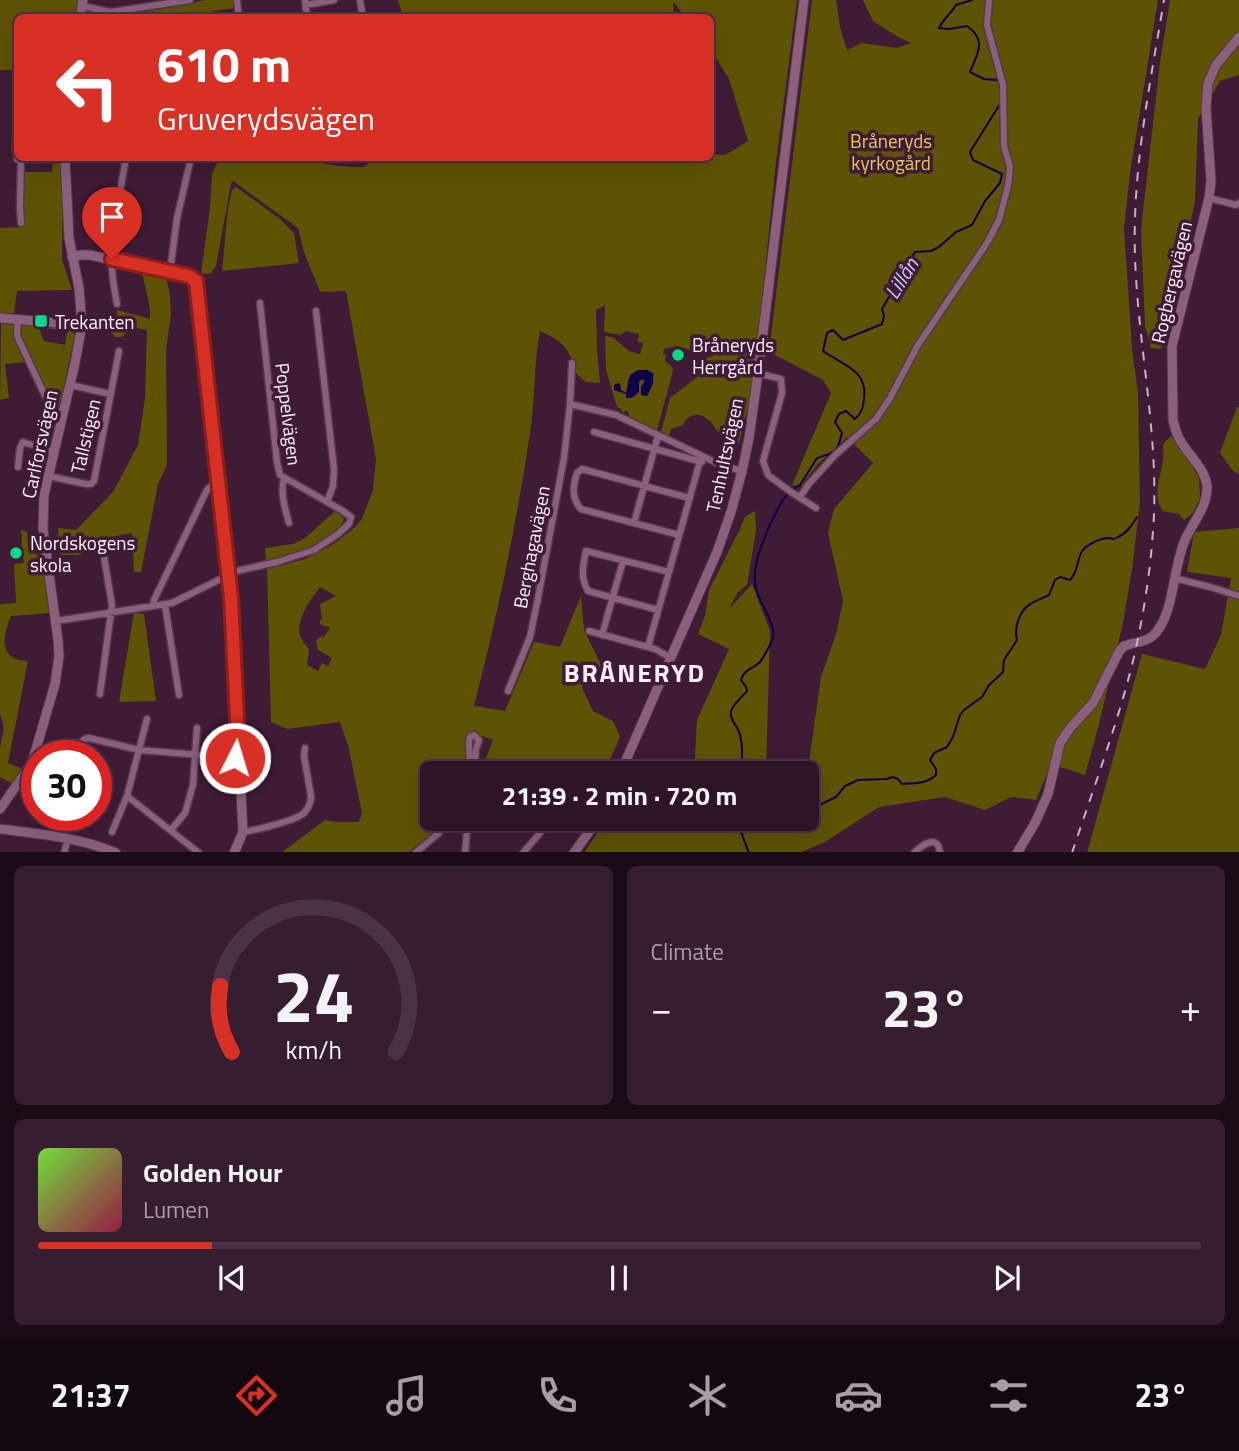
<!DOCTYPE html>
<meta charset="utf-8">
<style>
:root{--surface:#2f1428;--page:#371d30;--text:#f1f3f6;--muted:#a79ea8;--line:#4a3345;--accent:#d93025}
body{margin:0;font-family:"Titillium Web",sans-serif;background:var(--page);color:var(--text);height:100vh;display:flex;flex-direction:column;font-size:26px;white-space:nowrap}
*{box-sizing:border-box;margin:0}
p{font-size:23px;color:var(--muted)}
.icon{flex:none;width:38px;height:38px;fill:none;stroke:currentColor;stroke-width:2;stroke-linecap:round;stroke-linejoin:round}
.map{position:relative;height:852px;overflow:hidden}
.details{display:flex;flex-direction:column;gap:14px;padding:14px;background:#1a0b16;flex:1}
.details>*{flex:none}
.banner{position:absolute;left:14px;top:14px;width:700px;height:147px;border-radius:10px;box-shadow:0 7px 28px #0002,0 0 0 2px var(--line);background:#d93025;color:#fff;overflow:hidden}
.speed{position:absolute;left:21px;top:740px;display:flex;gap:14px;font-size:35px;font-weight:700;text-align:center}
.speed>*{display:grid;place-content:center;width:91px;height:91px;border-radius:50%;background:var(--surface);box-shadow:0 7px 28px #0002,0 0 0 2px var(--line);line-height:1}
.speed .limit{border:10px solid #d22;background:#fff;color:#111}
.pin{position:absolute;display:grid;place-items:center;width:60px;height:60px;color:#fff;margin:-72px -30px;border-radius:50% 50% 50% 0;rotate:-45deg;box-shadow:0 0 7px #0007}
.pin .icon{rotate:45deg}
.me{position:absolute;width:77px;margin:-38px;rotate:5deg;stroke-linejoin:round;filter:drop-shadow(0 0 5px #0008)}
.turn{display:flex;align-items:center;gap:24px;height:147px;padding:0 28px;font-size:32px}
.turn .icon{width:91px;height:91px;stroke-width:2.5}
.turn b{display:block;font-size:49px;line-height:60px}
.big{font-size:52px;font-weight:700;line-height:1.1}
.details .widget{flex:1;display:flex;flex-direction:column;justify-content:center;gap:10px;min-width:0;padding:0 24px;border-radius:10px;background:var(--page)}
.details .dial{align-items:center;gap:0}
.dial svg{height:182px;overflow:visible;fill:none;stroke:var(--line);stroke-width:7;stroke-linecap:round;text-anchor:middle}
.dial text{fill:var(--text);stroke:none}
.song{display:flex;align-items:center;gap:21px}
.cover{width:84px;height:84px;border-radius:10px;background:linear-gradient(135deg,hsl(100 70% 55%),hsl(340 70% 35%))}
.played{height:7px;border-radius:4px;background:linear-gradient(90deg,var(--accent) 15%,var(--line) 15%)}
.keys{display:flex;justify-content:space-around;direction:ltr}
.heat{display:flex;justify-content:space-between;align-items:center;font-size:38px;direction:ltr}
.details .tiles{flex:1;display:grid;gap:14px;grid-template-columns:1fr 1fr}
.widget:last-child{grid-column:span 2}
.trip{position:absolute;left:420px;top:761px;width:399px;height:70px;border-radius:10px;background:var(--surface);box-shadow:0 7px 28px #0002,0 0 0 2px var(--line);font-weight:700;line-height:70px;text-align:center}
.menu{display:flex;height:112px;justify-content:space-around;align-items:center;background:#130810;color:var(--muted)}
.menu .icon{width:49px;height:49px}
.menu .selected{color:var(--accent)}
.menu b{font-size:32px;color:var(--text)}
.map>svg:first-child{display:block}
.green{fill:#5e5204;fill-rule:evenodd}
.water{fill:#100049}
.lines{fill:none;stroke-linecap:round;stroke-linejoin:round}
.stream{stroke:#100049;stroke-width:2}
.street-casing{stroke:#55384d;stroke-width:9}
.secondary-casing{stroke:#55384d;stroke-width:11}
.street{stroke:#8a607d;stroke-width:6}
.secondary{stroke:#8a607d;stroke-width:9}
.rail{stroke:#c7b2c1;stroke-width:2;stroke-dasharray:9 9;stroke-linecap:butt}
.route-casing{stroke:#8d1f18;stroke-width:18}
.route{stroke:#d93025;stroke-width:12}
.poi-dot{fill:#07d98b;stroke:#3f1b36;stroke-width:2.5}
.labels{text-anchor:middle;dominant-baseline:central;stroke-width:7;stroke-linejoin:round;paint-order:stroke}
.park-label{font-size:19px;fill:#e3cb4f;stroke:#3f1b36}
.street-label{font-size:19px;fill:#feeff9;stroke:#3f1b36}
.poi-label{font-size:19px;fill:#feeff9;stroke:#3f1b36;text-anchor:start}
.water-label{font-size:21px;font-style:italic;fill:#c2c9fc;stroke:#3f1b36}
.district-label{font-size:26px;font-weight:bold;letter-spacing:2px;fill:#feeff9;stroke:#3f1b36}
</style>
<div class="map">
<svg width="1239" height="853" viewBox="0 0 1239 853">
<rect width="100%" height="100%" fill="#3f1b36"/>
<path class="green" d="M 0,0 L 78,0 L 75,17 L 18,18 L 17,70 L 0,70 Z
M 205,0 L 234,0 L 235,8 L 176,17 L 83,18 L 90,12 C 128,19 168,7 205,0 Z
M 398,0 L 797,0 L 776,162 L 753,387 L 739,443 C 733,440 724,436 718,431 C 714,428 715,426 711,422 C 700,411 689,413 683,425 L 671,429 L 669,436 L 661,432 L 670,398 L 696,378 L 702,361 L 708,357 L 713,356 L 716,351 L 717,341 L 708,339 L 704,346 L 706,336 L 698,334 L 693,351 L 677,346 L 664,349 L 663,354 L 666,354 L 665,361 L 672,367 L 673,371 L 657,430 L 630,419 L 628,411 L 625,411 L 623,413 L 621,409 L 617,407 L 606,370 L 605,336 L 612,337 L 629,351 L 640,354 L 643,343 L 638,342 L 639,334 L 626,331 L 620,335 L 604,332 L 605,305 L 596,310 L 597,347 L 600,383 L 586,382 L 574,372 C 571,347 561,341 540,331 C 534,362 535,395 531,427 C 517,521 498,614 474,706 L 505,711 L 534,642 L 560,647 L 581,596 L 584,630 L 599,661 L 613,677 L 585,679 L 582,688 L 593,711 L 613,721 L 620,737 L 604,773 L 480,773 L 493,740 L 471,732 L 466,745 L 467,763 L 463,773 L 432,774 L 432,819 L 443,819 L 439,828 L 409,852 L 282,852 L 325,820 L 337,822 L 359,822 L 362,813 L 348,745 L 340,722 L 287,729 L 271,722 L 267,569 L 305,559 L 332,545 L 354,528 L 362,519 L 373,490 L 376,459 L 346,291 L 320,292 L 304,252 L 298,228 L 233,181 L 231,184 L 216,266 L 211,273 L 206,274 L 201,273 L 210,208 L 212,174 L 219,158 L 307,158 C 325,166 344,167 364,167 L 375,158 L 710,158 L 711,154 L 725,155 L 748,141 L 729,79 L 711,50 L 710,18 L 686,17 L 673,2 L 674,17 L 646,17 L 645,14 L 642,18 L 403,17 ZM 638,370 L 647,370 L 654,374 L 651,389 L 647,396 L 641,387 L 645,381 L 640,379 C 637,387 640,399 627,398 C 626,394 627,380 630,375 C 632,374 636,372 638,370 ZM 320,587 L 336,596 L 320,604 L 322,620 L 320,620 L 320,624 L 326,627 L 327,626 L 330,628 L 324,637 L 322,636 L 316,640 L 318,650 L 332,658 L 328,666 L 322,663 L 318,671 L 307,665 L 309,649 C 306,645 301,640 300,635 C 296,619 311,599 320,587 Z
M 812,0 L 836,0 L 840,27 L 847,50 L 862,43 L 897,48 L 911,43 L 898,37 L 873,21 L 863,0 L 1158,0 L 1130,173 L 1124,228 L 1132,348 L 1138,393 L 1140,503 L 1132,569 L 1123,623 L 1099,724 L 1085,775 L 1051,764 L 1036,800 L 1011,797 L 985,810 L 945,797 L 879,807 L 825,842 L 801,852 L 584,853 L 607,819 L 807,819 L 807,776 L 821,677 L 836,634 L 843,601 L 828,533 L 834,509 L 873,463 L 847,437 L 817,465 L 800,487 L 792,485 L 831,393 L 823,380 L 769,352 Z
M 1170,0 L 1239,0 L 1239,75 L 1220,81 L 1198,119 L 1195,201 L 1166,341 L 1160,349 L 1151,348 L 1145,326 L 1141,229 L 1160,62 Z
M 53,163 L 57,163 L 61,165 L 61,181 L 63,182 L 62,259 L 72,290 L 17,291 L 14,313 L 0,313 L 0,228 L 23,227 L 23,172 L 52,172 Z
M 236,187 L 280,219 L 294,233 L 299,263 L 222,271 L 228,208 L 232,190 Z
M 142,270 L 166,278 L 170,294 L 171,314 L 166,350 L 167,465 L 158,484 L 141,572 L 134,572 L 132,533 L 110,537 L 98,548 L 78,555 L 61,555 L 59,551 L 58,528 L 76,530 L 113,492 L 138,445 L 145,398 L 147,330 L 133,327 L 122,337 L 115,337 L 110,331 L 117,320 L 117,310 L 150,319 C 151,303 144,286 142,270 Z
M 1,323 L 14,325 L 16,339 L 26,362 L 5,364 L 9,398 L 0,400 Z
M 20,323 L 40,326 L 40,331 L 44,341 L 65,345 L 67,331 L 44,328 L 45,325 C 56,326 68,325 75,335 L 59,408 L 54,406 L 52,399 L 46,392 L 18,331 Z
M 1237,407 L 1239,407 L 1239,474 L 1233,471 L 1220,453 Z
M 1171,436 L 1181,447 L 1199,478 L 1200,498 L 1193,513 L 1184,520 L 1179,514 L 1163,511 C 1152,497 1160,477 1163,461 C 1164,455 1163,449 1163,444 Z
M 335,511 L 342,516 L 344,519 C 338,544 288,556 266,562 L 265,548 L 293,544 L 305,538 Z
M 755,511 L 756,530 L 747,585 L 738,592 L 729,609 L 752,584 L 770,631 L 766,773 L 694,773 L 697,720 L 729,649 L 698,634 L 705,616 L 709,590 L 740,529 L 745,517 Z
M 1239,528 L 1239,852 L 1087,853 L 1142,654 L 1205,669 L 1221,635 L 1231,578 L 1187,572 L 1194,532 Z
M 22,530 L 27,532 C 28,545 26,552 41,556 L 50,613 L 11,616 C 1,640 0,660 28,661 L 8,763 L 23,769 L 12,784 L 0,777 C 0,768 0,757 0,748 C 2,732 7,732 0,714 L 0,604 L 16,603 L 14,564 L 24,563 L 23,556 L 21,553 L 22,534 L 20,532 Z
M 134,613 L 144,614 L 156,701 L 119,702 Z"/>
<path class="water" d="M 638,370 L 647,370 L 653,373 L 653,383 L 647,396 L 641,395 L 641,387 L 645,381 L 642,379 L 639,382 L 639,392 L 631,398 L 626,398 L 626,394 L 614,390 L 614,385 L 618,383 L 620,384 L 621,390 L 626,393 C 631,380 626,377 638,370 Z"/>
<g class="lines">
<path class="stream" d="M 972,0 L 956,5 C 951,14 943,19 939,28 L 949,29 L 967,26 C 987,40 978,53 970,72 L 984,79 L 998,80 L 1000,86
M 792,489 L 800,485 L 817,458 C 836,452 837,453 842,433 L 835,422 L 839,414 L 846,411 L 855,419 C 862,413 863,407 864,399 C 868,370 843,365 823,351 L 827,333 L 833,330 L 843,340 L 882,324 L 884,316 L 882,309 L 915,252 L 931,251 L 939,247 L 956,232 L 972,225 L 985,201 L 1000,183 L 1002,174 L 973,160 L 970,152 L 1000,104 L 1000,92
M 735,774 C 744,765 743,747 740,735 C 739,727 727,718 732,709 C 734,704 743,696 747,691 L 746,687 L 741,680 C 744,669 753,669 760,662 C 763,658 772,642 773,638 C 776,625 761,605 757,592 C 754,583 754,573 756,565 C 759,548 776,507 787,495
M 807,811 L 836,797 L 845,786 L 858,780 L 886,779 L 893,777 L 898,779 L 902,784 C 914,783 927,784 936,775 L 936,769 L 930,760 L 934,753 L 947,747 L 953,737 L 960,715 L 964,710 L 982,697 L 989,685 L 1000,675 L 1003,672 L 1004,660 L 1017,640 C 1014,627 1019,610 1032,603 C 1037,600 1043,598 1049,595 L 1055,580 L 1060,577 L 1070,580 C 1079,571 1076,559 1083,550 C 1088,544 1101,538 1108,538 C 1114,538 1112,541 1118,537 C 1127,533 1132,525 1137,517
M 740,819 L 739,827 L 749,853
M 741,833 L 788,824 L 798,819"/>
<g class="street-casing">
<path id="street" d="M 237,0 L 239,18
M 305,0 L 307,18
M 360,0 L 363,18
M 306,5 L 334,0
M 82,6 L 111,12 L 190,0
M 225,18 L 239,15
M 17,73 L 18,76
M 18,83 L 16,147 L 17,159 L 21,159 L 20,207 L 21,223
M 21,159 L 65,159
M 1209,198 L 1236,205 L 1239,203
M 170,272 L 177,218 L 191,158
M 117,304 C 115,292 112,279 112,266 C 112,232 120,192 126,158
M 316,311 L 334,469 L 333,486 L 327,502
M 18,320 L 17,333 L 18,338 L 48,402 L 55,411 L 63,413
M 758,373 L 781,379 L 782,393 L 763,461 L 768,475 L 791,492 L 816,508
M 70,385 L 111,394
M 570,404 L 616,415 L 721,465 L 742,471
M 594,432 L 702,462
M 18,467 L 20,448 L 23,442 L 54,452
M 48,476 L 86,484 L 91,484 L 94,481 L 119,351
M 284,479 C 280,493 285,509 289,523
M 800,497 L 808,485 L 835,455 L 876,419 L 890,398 L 918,345 L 987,243 L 999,220 L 1008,186 L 1010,167 L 1004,146 L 1003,85 L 987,25 L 989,0
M 634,523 L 658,436
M 679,535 L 581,509 C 571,498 573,486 577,473 L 582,469 L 689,498
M 1174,578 L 1210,587 L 1239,596
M 165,605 L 179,695
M 153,606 L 154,600 L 207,490 L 212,485 L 218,483
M 658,610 L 588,591 C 580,577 583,566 586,551 L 669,572
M 56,621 L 172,603 L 237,571 L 277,562 L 314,550 L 338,534 L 349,524 L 351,517 L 343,511 L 280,475 L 277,462 L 260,303
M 589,631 L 655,649 L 671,658
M 602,635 L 623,561
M 648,647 L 700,461
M 508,691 L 530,637 L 538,598 L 564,458 L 570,404 L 572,363
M 100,694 L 112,605 L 103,551
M 78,756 C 80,748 80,738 89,738 L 139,750 L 239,758
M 466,774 C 474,756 466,751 470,737 L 474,735 L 479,740 L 476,749 L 474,774
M 127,796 L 199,853
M 171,830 L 185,813 L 193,785 L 197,728
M 112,832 L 127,796 L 147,719
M 243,832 C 255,830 297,821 305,812 C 309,807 311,802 311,796 L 304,756 L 305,748
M 56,836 L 62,816
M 64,853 L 68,839
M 415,853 L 439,833 L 448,819
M 465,853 L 468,819
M 523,853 L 539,834 L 549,819
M 914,853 C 922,845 938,833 940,853"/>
</g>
<g class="secondary-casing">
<path id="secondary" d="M 80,18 L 83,0
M 72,257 L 81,255 L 90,255 L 189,276 L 196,281 L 231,598 L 243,832 L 234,853
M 0,318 L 82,325
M 1139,642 C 1149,640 1155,636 1160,627 C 1174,605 1174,565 1185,540 C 1193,522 1208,506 1207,486 C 1205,468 1188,455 1180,440 C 1176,434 1175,427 1173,420 L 1172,346 L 1209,198 L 1211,181 L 1206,108 L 1208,83 L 1216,65 L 1239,37
M 620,774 L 717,552 L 731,512 L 742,471 L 749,438 L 758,373 L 804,0
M 0,809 L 30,766 L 34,756 L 55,684 L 59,656 L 58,640 L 43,529 L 44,495 L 75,363 L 82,325 L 79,288 L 69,238 L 65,158
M 0,829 C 39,834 79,837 116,853
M 574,853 L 598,819
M 1017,853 L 1035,823 L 1048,794 L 1060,743 L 1070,728 L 1093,703 L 1120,650 L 1124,646 L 1134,643"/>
</g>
<use href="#street" class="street"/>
<use href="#secondary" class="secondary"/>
<path class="rail" d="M 1072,853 C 1093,789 1117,726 1133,661 C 1143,618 1150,575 1153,531 C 1160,439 1138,348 1135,257 C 1132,170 1150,85 1164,0"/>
</g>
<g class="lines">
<g class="route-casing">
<path id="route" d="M 112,259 L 189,276 L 196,281 L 231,598 L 239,758 L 235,758"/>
</g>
<use href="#route" class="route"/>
</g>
<g class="poi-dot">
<rect x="34" y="314" width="14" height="14" rx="3.5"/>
<circle cx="678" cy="355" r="7"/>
<circle cx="16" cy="553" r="7"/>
</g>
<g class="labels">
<g class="park-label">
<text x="891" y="140">Bråneryds<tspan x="891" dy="22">kyrkogård</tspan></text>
</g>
<g class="street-label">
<text transform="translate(1171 282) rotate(-77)">Rogbergavägen</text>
<text transform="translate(289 414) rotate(83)">Poppelvägen</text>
<text transform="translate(85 436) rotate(-77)">Tallstigen</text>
<text transform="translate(39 444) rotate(-78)">Carlforsvägen</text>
<text transform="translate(724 455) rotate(-78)">Tenhultsvägen</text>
<text transform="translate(531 547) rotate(-79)">Berghagavägen</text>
</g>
<g class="poi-label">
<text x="55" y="321">Trekanten</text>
<text x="692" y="344">Bråneryds<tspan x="692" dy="22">Herrgård</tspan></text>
<text x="30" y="542">Nordskogens<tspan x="30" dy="22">skola</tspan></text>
</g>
<g class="water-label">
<text transform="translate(901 278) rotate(-58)">Lillån</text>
</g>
<g class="district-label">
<text x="635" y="672">BRÅNERYD</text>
</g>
</g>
</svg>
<div class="speed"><div class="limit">30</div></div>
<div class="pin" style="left:112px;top:259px;background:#d93025"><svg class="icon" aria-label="arrive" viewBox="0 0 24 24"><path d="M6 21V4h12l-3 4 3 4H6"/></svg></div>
<svg class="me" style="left:235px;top:758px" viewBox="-20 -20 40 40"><circle r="17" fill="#d93025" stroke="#fff" stroke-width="3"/><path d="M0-11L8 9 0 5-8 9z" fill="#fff"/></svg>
<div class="trip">21:39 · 2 min · 720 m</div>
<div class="banner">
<div class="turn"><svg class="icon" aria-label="left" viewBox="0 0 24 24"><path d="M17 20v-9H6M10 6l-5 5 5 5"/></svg><div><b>610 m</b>Gruverydsvägen</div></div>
</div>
</div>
<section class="details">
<div class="tiles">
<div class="widget dial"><svg viewBox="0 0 100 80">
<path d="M14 69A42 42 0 1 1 86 69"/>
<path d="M14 69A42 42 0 0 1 9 40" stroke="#d93025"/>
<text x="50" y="56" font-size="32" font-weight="700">24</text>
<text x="50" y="72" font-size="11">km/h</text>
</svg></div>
<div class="widget"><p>Climate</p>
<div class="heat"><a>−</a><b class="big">23°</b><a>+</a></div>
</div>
<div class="widget">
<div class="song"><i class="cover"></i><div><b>Golden Hour</b><p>Lumen</p></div></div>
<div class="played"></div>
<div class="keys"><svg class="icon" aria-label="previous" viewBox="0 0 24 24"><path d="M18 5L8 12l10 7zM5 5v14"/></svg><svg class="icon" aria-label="pause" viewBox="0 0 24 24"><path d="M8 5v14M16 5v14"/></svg><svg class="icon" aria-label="next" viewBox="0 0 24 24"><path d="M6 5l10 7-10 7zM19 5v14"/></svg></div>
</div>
</div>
</section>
<nav class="menu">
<b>21:37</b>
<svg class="icon selected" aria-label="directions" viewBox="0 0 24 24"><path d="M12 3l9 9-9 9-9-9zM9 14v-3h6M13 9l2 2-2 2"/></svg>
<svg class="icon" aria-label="music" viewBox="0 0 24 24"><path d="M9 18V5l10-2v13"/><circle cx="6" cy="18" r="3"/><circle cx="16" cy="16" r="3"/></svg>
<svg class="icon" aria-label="phone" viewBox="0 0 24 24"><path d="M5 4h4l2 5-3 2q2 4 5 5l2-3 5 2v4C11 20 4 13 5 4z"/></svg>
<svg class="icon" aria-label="climate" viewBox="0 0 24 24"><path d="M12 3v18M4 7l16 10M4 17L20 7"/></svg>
<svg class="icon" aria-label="car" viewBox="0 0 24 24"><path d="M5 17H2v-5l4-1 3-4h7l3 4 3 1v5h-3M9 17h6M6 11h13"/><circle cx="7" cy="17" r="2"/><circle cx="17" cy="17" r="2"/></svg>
<svg class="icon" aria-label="filters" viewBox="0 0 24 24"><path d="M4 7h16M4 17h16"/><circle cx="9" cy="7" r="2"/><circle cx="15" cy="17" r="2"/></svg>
<b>23°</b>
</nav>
